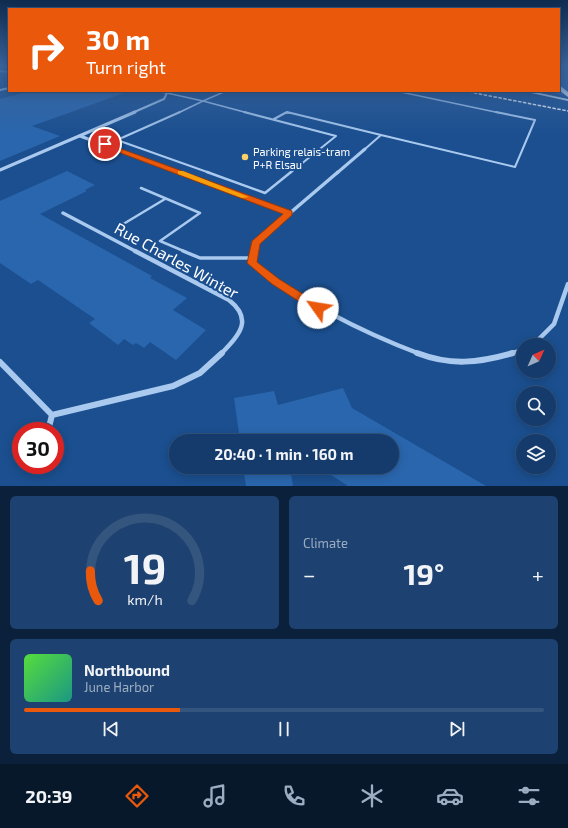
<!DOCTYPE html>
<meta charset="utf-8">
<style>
:root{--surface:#143b6b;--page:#1d4271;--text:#f1f3f6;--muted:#9dadc1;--line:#33557e;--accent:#ea580c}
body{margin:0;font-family:"Exo 2",sans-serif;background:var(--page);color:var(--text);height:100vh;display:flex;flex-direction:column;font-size:15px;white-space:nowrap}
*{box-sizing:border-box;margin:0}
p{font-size:13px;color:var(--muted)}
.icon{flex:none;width:22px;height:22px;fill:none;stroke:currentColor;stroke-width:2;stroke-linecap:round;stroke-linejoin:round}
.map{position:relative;height:486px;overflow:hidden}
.side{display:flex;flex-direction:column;gap:10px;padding:10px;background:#0b203b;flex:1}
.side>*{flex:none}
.hud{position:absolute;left:8px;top:8px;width:552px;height:84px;border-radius:0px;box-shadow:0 2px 10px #0003,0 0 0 1px var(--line);background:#ea580c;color:#fff;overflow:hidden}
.needle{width:26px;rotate:45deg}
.controls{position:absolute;left:516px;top:338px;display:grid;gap:8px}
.controls a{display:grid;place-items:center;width:40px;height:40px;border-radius:50%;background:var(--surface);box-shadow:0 2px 10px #0003,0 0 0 1px var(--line);font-size:20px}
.speed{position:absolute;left:12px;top:422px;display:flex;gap:8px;font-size:20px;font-weight:700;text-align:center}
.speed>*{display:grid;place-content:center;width:52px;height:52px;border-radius:50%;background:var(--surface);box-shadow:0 2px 10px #0003,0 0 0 1px var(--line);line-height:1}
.speed .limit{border:6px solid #d22;background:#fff;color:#111}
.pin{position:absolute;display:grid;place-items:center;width:34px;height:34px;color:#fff;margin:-17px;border:2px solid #fff;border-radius:50%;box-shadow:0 1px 4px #0007}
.me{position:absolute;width:44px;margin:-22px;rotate:302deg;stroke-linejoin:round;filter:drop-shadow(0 0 3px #0008)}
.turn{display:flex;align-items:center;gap:14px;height:84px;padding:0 12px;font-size:18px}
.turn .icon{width:52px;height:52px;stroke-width:2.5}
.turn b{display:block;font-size:28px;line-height:34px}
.big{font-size:30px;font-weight:700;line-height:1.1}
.side .card{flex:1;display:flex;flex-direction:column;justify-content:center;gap:6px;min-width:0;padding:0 14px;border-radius:6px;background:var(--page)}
.side .dial{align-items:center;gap:0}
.dial svg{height:104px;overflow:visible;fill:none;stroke:var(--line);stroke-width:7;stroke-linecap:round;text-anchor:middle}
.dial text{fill:var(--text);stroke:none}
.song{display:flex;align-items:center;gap:12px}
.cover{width:48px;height:48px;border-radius:6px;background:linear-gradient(135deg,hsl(110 70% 55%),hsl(170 70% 35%))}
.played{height:4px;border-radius:2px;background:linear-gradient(90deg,var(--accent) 30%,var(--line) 30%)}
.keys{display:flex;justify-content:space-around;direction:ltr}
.heat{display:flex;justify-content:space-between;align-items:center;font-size:22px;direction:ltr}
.side .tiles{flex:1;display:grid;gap:10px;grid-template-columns:1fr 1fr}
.card:last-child{grid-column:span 2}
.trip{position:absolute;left:169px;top:434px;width:230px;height:40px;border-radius:20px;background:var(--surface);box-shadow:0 2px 10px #0003,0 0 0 1px var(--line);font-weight:700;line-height:40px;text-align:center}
.menu{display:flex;height:64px;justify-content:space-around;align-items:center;background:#08182b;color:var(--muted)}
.menu .icon{width:28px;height:28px}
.menu .selected{color:var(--accent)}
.menu b{font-size:18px;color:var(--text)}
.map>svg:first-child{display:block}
.green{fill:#2461a8}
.building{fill:#2a66ad}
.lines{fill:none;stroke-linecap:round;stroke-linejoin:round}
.service-far3{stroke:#a9c9ee;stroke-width:1.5}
.service-far2{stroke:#a9c9ee;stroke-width:2}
.service-far1{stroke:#a9c9ee;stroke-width:2.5}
.service{stroke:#a9c9ee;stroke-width:3.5}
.minor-far4{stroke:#a9c9ee;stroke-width:2}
.minor-far3{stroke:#a9c9ee;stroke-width:3}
.minor-far2{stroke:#a9c9ee;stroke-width:3.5}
.minor-far1{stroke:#a9c9ee;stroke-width:4.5}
.minor{stroke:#a9c9ee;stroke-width:6}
.secondary{fill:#d6e6fa;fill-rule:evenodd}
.trunk{fill:#f8faff;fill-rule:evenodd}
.rail{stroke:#fff;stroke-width:1.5;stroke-dasharray:3.5 1.5;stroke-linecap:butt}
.route{fill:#ea580c;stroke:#983908}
.slow{fill:#f59e0b}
.poi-dot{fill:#ffd166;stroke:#1b4f8f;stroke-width:1.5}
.labels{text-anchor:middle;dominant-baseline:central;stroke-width:4;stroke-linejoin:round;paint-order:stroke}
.far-poi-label{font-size:11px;fill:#fff;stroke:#1b4f8f;text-anchor:start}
.near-street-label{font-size:16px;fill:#fff;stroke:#1b4f8f}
</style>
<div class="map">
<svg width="568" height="486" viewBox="0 0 568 486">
<rect width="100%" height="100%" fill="#1b4f8f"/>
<path class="green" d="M 559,66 L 568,66 L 568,96 L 541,91 L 559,91 Z"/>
<path class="building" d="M 29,91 L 124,91 L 124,93 L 32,126 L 60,136 L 0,161 L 0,99 Z
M 67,171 L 95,185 L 85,190 L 87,191 L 40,214 L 152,276 L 150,278 L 187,298 L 173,310 L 206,330 L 176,360 L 150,342 L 144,348 L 136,343 L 133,345 L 124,339 L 118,345 L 89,323 L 95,319 L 38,280 L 31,284 L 0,263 L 0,201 Z
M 343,388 L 352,408 L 486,486 L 348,486 L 319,467 L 392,467 L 392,441 L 240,441 L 234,398 L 274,391 L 278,405 Z
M 243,467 L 311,467 L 291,473 L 293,486 L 246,486 Z"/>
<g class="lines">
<path class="service-far3" d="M 396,91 L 500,113
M 167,93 L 203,101
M 203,101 L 248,113
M 203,101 L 226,91
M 178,113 L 203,101
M 286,113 L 290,113"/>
<path class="service-far2" d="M 180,112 L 117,140 L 210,173
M 244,112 L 336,136 L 290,173
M 274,119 L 287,112 L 381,135 L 365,149
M 381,135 L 515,167 L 535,120 L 496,112"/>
<path class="service-far1" d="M 207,172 L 265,193 L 291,172
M 141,188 L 200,213 L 160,241 L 186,252
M 120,226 L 165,199"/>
<path class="service" d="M 183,251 L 200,258 L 253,258"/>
<path class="minor-far4" d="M 4,66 L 9,67
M 0,71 L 9,72
M 0,90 L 9,88
M 132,113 L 164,99 L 167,93 L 159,91"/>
<path class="minor-far3" d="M 80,136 L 181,173
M 0,170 L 135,112
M 337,173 L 365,149"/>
<path class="minor-far2" d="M 179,172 L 289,213
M 63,213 L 137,252
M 254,252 L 255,243 L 338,172"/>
<path class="minor-far1" d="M 135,251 L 229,300 C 254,320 239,335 221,354
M 254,251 L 252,263 C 304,303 359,331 420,354
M 533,345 L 554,324 L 568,284
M 509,354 L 523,350"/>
<path class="minor" d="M 417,353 C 451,366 478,363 513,353
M 0,362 L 52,415 L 48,431
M 52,415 L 173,386 L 200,373 L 222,353"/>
<path class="secondary" d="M 522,91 L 530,91 L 568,99 L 568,101 Z"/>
<path class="trunk" d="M 559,85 L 568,92 L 568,97 L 559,90 Z"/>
<path class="rail" d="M 464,91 L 568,111"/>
</g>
<linearGradient id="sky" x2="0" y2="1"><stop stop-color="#0f2b4f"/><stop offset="0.49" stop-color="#39639b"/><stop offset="1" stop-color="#39639b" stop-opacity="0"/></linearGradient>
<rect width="568" height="134" fill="url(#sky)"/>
<path class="route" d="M 105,143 L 292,211 L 292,215 L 260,244 L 257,262 L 279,279 L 322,306 L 323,308 L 322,311 L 314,311 L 272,284 L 247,263 L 252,241 L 283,214 L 102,146 L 101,144 Z"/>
<path class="slow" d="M 178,171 L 183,171 L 249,197 L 242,198 L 178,174 Z"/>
<circle class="poi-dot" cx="245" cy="157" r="4"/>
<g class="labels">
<g class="far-poi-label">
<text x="253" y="151">Parking relais-tram<tspan x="253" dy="13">P+R Elsau</tspan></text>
</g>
<g class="near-street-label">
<text transform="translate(177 260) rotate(29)">Rue Charles Winter</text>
</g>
</g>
</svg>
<div class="controls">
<a><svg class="needle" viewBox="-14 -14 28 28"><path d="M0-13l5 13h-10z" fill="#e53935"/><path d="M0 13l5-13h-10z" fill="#9dadc1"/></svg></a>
<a><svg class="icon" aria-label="search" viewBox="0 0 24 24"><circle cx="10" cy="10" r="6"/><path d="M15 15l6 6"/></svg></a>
<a><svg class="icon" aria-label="layers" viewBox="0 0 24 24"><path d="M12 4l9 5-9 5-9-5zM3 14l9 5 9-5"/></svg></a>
</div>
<div class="speed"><div class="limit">30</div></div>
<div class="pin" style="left:105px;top:144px;background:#d93025"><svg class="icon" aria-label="arrive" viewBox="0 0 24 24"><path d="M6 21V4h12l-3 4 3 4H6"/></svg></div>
<svg class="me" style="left:318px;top:308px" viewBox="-20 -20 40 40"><circle r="19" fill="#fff"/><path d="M0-13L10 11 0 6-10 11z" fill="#ea580c"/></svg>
<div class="trip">20:40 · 1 min · 160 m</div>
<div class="hud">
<div class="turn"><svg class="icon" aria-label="right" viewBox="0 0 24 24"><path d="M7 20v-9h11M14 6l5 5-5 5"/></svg><div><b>30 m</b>Turn right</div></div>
</div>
</div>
<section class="side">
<div class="tiles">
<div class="card dial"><svg viewBox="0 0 100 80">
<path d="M14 69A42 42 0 1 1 86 69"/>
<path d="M14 69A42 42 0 0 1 8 46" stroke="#ea580c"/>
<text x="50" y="56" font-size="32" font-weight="700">19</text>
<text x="50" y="72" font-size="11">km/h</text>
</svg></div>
<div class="card"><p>Climate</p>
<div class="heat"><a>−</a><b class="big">19°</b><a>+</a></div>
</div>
<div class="card">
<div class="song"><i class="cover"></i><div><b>Northbound</b><p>June Harbor</p></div></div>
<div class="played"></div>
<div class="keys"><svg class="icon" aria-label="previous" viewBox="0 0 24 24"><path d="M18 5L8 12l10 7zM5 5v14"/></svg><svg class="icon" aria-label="pause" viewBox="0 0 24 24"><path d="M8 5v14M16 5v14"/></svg><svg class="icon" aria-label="next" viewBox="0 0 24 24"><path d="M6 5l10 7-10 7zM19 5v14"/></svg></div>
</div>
</div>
</section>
<nav class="menu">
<b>20:39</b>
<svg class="icon selected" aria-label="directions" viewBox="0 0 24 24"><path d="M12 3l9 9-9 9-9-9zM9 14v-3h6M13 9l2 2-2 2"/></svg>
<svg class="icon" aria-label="music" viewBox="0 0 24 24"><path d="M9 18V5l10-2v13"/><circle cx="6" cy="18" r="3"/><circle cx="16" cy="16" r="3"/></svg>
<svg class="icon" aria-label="phone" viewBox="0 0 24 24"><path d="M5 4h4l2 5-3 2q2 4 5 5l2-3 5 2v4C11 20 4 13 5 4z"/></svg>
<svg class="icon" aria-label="climate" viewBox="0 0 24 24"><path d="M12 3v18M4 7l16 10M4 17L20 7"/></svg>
<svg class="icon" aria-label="car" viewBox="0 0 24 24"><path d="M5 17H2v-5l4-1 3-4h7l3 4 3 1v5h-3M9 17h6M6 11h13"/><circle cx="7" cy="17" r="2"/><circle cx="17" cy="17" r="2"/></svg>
<svg class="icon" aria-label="filters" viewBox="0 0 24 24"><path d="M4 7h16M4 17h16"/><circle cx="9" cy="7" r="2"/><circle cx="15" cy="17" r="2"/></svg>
</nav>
